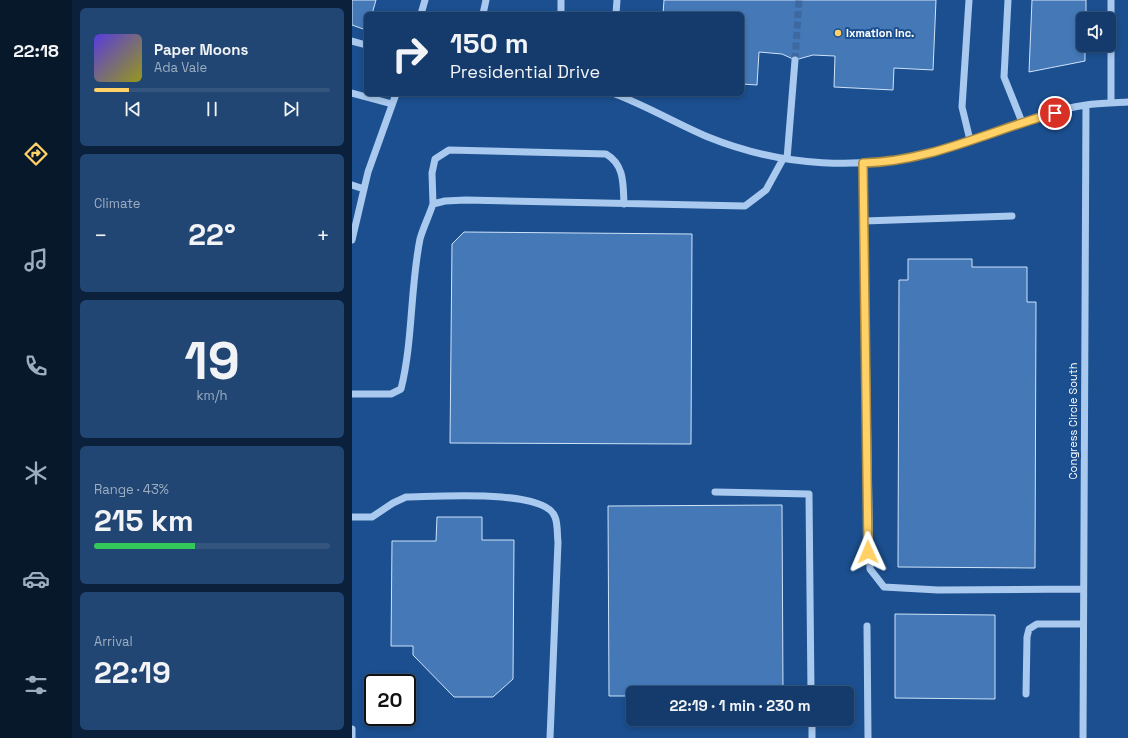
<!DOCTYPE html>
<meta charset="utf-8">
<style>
:root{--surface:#143b6b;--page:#214673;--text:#f1f3f6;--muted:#9dadc1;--line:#33557e;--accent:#ffd166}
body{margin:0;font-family:"Space Grotesk",sans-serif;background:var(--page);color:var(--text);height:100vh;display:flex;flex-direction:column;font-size:15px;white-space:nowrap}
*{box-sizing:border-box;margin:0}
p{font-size:13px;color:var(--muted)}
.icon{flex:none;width:22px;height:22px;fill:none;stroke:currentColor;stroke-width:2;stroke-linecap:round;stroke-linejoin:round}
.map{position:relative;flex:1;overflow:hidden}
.side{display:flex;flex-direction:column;gap:8px;padding:8px;background:#0b203b;width:280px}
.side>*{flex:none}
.guide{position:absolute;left:12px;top:12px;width:380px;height:84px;border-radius:6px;box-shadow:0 2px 6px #0003,0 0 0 1px var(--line);background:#143b6b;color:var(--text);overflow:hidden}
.controls{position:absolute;left:724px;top:12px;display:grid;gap:8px}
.controls a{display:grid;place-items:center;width:40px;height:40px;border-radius:6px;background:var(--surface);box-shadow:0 2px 6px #0003,0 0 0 1px var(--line);font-size:20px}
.speed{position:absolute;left:12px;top:674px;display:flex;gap:8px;font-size:20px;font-weight:700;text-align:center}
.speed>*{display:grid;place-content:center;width:52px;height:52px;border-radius:50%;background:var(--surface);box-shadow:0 2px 6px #0003,0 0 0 1px var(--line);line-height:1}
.speed .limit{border:2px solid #111;border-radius:6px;background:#fff;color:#111}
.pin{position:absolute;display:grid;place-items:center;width:34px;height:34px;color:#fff;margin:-17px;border:2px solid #fff;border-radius:50%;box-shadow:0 1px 4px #0007}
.me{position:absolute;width:44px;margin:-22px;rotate:359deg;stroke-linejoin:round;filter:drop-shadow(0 0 3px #0008)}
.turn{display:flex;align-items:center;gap:14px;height:84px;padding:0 20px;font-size:18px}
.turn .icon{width:52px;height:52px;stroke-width:2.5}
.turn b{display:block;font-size:28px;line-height:34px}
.big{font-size:30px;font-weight:700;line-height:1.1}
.side .widget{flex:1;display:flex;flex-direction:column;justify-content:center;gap:6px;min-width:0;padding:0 14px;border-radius:6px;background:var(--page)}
.side .dial{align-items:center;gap:0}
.dial b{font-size:52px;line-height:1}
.song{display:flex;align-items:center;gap:12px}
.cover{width:48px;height:48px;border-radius:6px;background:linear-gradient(135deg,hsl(250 70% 55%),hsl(60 70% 35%))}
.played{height:4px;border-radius:2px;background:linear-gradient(90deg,var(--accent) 15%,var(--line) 15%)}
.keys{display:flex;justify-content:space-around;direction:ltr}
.heat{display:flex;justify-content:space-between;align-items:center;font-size:22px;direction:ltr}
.charge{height:6px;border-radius:3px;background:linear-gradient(90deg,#34c759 43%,var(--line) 0)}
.trip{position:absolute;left:274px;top:686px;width:228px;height:40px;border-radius:6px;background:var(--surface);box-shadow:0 2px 6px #0003,0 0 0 1px var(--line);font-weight:700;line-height:40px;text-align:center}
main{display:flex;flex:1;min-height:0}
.tab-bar{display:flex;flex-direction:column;width:72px;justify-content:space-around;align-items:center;background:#08182b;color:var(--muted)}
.tab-bar .icon{width:28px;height:28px}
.tab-bar .active{color:var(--accent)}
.tab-bar b{font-size:18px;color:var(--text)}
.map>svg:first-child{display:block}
.building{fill:#4478b7;stroke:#cfe3fa}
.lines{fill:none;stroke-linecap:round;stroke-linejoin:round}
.minor-tunnel{stroke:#3d69a0;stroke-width:7;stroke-dasharray:7 3.5;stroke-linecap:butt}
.minor{stroke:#a9c9ee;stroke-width:7}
.route-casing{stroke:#a68842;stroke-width:10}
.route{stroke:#ffd166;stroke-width:7}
.poi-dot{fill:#ffd166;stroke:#1b4f8f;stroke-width:1.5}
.labels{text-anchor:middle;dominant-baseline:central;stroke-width:4;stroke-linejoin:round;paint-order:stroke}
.poi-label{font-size:11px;font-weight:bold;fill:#fff;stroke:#1b4f8f;text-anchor:start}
.street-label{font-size:11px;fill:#fff;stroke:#1b4f8f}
</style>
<main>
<nav class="tab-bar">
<b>22:18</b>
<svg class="icon active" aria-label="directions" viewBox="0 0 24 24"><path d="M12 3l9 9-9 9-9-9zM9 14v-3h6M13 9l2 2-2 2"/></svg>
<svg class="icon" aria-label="music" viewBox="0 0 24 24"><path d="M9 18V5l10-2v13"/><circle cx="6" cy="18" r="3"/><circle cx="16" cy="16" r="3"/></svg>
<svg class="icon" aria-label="phone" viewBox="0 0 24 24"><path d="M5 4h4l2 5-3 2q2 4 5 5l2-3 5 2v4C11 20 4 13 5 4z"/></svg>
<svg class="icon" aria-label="climate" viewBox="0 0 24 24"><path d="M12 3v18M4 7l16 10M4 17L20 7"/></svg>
<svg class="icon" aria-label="car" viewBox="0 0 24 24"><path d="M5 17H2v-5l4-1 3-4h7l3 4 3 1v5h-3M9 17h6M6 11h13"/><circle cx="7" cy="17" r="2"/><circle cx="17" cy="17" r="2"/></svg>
<svg class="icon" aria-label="filters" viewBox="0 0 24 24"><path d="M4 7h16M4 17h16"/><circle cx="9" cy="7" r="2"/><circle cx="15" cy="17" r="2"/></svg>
</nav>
<section class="side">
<div class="widget">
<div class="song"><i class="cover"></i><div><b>Paper Moons</b><p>Ada Vale</p></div></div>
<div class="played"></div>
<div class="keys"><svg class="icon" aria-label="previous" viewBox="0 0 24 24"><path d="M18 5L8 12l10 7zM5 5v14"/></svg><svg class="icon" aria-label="pause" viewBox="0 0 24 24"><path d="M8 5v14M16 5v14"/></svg><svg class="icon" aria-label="next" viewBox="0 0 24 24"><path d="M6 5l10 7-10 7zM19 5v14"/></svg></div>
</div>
<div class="widget"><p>Climate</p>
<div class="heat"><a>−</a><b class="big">22°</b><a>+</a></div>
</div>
<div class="widget dial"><b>19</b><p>km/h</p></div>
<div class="widget"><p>Range · 43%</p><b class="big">215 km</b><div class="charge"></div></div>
<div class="widget"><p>Arrival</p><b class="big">22:19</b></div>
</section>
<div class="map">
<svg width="776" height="738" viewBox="0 0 776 738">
<rect width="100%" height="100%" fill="#1b4f8f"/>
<path class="building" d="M 0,0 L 24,0 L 20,14 L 14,14 L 14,30 L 0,25 Z
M 312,0 L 584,0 L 581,70 L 542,68 L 541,90 L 482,87 L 483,56 L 461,55 L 443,60 L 430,54 L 407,52 L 405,85 L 390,84 L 390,14 L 311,14 Z
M 680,0 L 734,0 L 734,19 L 731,19 L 731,45 L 733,45 L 733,61 L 677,72 Z
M 112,232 L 340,234 L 339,444 L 98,443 L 100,244 Z
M 556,259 L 620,259 L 620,267 L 675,267 L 675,302 L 684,302 L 683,568 L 546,567 L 547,280 L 556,280 Z
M 430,505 L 431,693 L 281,693 L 281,696 L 257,696 L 256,506 Z
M 85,517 L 130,517 L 130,540 L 162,540 L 161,679 L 141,697 L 102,697 L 61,655 L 61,646 L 39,646 L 40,541 L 84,541 Z
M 543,614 L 643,615 L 643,699 L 543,698 Z"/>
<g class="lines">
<path class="minor-tunnel" d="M 443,60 L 447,0"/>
<path class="minor" d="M 617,0 L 610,107 L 618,140
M 656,0 L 652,77 L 670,122
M 759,0 L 759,103
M 69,14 L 73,0
M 131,14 L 134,0
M 209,14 L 209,0
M 264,14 L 265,0
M 0,41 L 14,45
M 0,93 L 40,104
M 263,94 C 295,106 325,124 356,137 C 430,167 510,171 587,151 C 636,138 683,112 734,105 C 748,103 762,103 776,102
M 435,159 L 443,60
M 511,163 L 518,569 L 532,587 L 586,590 L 731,589
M 0,185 L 12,189
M 81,204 L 80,173 L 83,159 L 97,150 L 254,154 C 273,165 271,185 272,204
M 512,221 L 660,216
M 0,240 L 16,172 L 44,94
M 0,394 L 39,394 L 49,389 C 61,341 58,289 68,239 C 71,228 77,216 81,204 L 93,201 L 114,200 L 393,206 L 414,190 L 431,159
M 363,492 L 457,494 L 459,693
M 0,517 L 20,517 L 41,503 L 54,497 C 81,497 193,488 203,517 C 206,524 205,535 206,542 L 198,738
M 515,626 L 516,738
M 674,694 L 675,637 L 677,629 L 685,624 L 731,624
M 460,719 L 460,738
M 0,729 L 0,738
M 731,738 L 734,105"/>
</g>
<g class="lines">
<g class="route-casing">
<path id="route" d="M 516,552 L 511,163 C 578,162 639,130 703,113"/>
</g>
<use href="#route" class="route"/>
</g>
<circle class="poi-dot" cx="486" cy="33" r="4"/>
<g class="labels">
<g class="poi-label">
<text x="494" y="33">Ixmation Inc.</text>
</g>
<g class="street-label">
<text transform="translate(721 421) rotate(-90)">Congress Circle South</text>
</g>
</g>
</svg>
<div class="controls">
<a><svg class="icon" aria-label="sound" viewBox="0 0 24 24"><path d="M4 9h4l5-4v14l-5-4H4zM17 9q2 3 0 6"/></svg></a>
</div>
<div class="speed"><div class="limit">20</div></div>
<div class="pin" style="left:703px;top:113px;background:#d93025"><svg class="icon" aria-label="arrive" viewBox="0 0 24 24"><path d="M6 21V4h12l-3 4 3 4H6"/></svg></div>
<svg class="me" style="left:516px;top:552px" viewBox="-20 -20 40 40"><path d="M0-17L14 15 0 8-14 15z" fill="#ffd166" stroke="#fff" stroke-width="4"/></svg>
<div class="trip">22:19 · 1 min · 230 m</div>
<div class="guide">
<div class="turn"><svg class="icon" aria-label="right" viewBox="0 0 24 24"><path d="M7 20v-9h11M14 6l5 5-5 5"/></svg><div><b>150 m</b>Presidential Drive</div></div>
</div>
</div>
</main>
